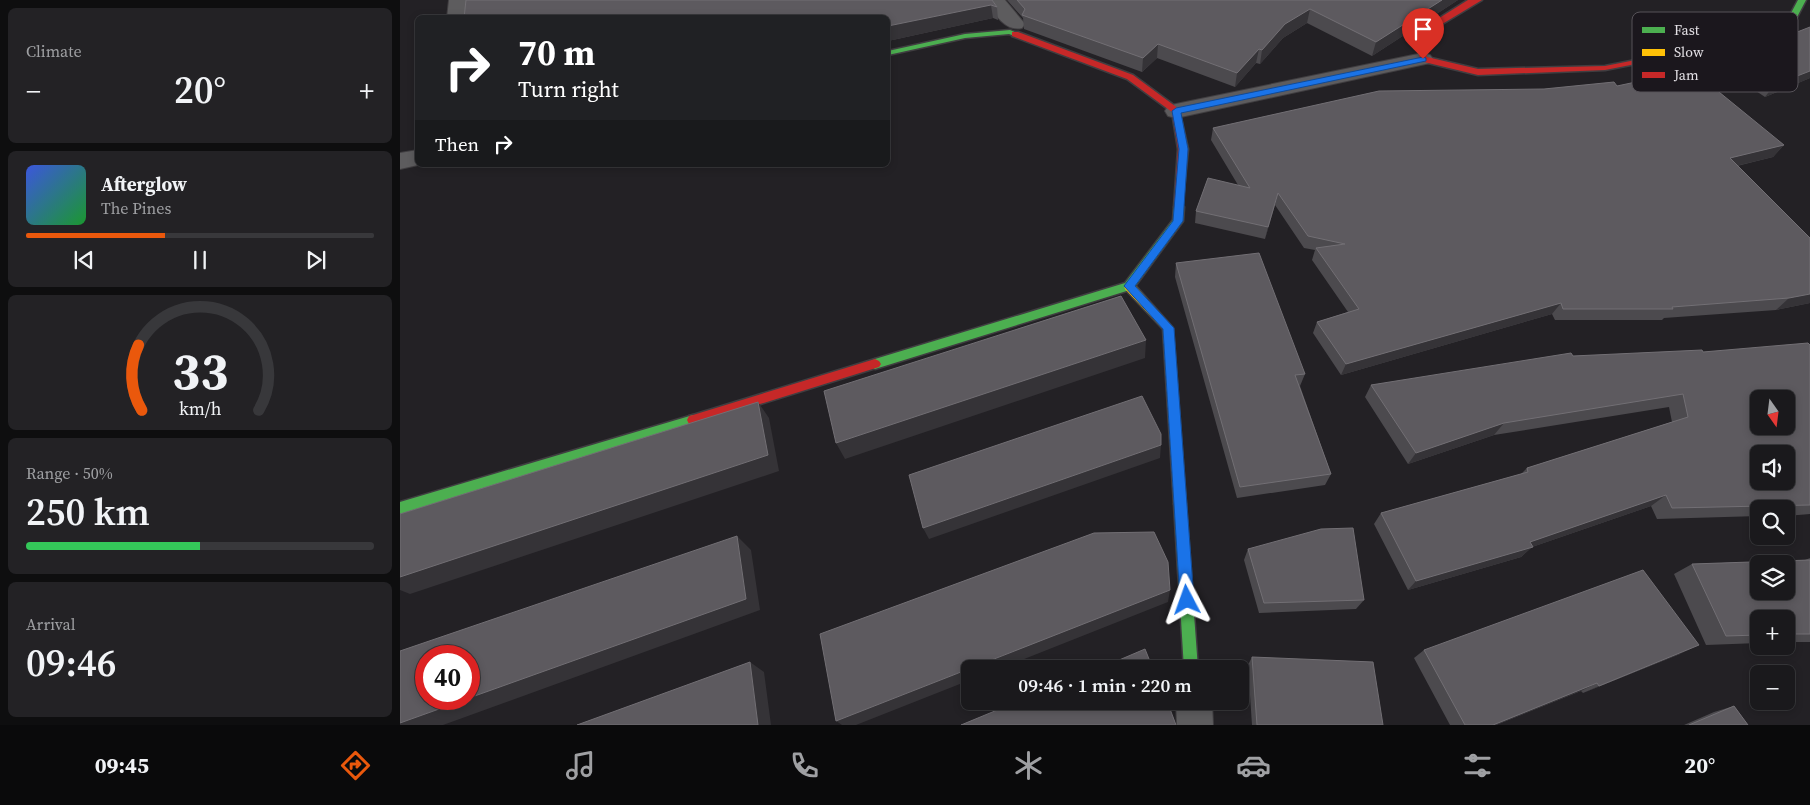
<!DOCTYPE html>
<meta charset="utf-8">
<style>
:root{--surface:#1a191c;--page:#232225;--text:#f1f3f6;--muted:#9fa0a3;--line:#38383b;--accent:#ea580c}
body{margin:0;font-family:"Source Serif 4",serif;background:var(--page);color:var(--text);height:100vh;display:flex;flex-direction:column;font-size:19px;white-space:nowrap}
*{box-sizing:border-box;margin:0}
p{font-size:16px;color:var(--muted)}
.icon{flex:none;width:28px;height:28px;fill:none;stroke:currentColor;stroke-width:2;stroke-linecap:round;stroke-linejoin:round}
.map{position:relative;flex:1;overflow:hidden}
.sheet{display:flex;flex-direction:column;gap:8px;padding:8px;background:#0e0e0f;width:400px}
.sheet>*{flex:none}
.hud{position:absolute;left:15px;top:15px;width:475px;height:152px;border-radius:8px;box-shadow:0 2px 8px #0003,0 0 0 1px var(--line);background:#202124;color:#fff;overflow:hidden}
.needle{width:32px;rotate:166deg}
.fabs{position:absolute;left:1350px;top:390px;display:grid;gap:10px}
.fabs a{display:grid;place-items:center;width:45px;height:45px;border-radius:8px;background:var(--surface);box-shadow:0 2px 8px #0003,0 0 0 1px var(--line);font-size:25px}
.speed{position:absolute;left:15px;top:645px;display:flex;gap:10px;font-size:25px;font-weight:700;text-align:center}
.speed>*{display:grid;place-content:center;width:65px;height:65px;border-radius:50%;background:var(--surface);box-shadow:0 2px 8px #0003,0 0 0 1px var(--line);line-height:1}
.speed .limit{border:8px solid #d22;background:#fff;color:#111}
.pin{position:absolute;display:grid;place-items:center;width:42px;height:42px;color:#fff;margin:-51px -21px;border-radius:50% 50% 50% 0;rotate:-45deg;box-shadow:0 0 5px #0007}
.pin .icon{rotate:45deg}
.me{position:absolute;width:55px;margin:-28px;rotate:356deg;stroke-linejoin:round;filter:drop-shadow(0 0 4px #0008)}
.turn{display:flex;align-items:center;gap:18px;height:105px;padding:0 20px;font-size:22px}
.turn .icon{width:65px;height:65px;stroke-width:2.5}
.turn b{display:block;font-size:35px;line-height:42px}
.then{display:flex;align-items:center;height:48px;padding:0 20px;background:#0003;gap:10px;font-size:19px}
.big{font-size:38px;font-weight:600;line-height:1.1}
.sheet .card{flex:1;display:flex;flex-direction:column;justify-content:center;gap:8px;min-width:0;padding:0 18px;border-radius:8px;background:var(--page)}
.sheet .dial{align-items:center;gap:0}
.dial svg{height:130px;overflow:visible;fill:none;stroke:var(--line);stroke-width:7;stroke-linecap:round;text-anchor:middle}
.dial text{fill:var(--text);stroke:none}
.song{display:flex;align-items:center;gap:15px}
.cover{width:60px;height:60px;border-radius:8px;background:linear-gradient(135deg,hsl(230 70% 55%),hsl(130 70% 35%))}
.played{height:5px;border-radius:2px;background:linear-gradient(90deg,var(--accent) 40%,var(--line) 40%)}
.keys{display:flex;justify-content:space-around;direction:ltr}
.heat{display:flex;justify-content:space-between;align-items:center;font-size:28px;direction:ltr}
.charge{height:8px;border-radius:4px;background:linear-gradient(90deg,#34c759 50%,var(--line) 0)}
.trip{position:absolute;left:561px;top:660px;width:288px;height:50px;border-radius:8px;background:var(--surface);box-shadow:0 2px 8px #0003,0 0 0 1px var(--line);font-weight:600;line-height:50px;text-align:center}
.menu{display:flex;height:80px;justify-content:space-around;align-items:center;background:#0a0a0b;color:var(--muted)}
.menu .icon{width:35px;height:35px}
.menu .selected{color:var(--accent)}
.menu b{font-size:22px;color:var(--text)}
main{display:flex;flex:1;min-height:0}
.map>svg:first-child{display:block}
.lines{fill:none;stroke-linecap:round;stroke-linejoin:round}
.street-casing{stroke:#403e41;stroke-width:2}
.fast-casing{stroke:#403e41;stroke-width:3}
.slow-casing{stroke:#403e41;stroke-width:3}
.jam-casing{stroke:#403e41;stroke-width:3}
.street{fill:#5d5c5e;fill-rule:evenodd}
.fast{fill:#4caf50;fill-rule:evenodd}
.slow{fill:#ffc107;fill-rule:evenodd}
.jam{fill:#c62828;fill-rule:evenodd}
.wall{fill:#4c4a4e}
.shaded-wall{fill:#353337}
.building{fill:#5d5a5f;stroke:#726f74;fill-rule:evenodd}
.route{fill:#1a73e8;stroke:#114b97}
.key{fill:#1b171d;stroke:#575359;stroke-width:1}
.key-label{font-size:14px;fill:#e3e0e5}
</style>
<main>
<section class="sheet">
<div class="card"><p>Climate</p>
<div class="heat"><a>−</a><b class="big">20°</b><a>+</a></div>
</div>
<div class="card">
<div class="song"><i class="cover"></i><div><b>Afterglow</b><p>The Pines</p></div></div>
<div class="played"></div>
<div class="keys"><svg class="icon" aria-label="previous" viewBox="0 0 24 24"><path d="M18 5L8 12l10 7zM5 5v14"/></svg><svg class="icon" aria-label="pause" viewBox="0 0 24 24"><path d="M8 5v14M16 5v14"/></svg><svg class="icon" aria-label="next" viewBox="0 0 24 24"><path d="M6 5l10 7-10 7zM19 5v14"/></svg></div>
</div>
<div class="card dial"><svg viewBox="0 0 100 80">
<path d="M14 69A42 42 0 1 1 86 69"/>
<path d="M14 69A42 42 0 0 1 12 29" stroke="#ea580c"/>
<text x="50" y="56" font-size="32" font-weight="700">33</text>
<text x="50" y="72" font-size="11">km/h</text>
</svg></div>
<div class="card"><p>Range · 50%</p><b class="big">250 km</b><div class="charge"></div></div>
<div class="card"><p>Arrival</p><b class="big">09:46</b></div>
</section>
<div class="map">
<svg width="1410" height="725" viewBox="0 0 1410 725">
<rect width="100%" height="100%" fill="#232125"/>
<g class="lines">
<g class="street-casing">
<path id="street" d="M 49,0 L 67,0 L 66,18 L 47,18 Z
M 586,0 L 605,0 L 625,24 L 622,28 C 605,32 594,13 586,0 Z
M 1023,53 L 1030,55 L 1033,59 L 1030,63 L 776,118 L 768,116 L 765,111 L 768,106 L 776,104 Z
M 18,150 L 18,165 L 0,169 L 0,153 Z
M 776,701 L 812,701 L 813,725 L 777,725 Z"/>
</g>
<g class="fast-casing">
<path id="fast" d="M 1398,0 L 1406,0 L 1396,19 L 1327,46 L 1251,61 L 1247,59 L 1251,57 L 1322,42 L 1390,15 Z
M 610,30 L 619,34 L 615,36 L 609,34 L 565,38 L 488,55 L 488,51 L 565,34 Z
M 779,204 L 784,207 L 783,221 L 733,289 L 475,369 L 471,367 L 469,364 L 471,361 L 475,359 L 725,283 L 773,220 L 774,207 Z
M 293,415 L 297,416 L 299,420 L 297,424 L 293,425 L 0,514 L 0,502 Z
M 780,498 L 784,500 L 786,504 L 798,669 L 784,669 L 774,504 L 776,500 Z"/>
</g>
<g class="slow-casing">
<path id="slow" d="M 729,282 L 733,283 L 773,328 L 786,504 L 784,508 L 780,510 L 776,508 L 774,504 L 763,329 L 725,289 L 724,286 Z"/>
</g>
<g class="jam-casing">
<path id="jam" d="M 1068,0 L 1082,0 L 1024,35 L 1027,57 L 1078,69 L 1205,66 L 1251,57 L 1255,59 L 1251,61 L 1205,70 L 1078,75 L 1020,61 L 1017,32 Z
M 612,32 L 618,32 L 733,75 L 779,109 L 788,149 L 782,209 L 779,210 L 774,207 L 778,149 L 772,112 L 727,79 L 612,36 Z
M 475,359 L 479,361 L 481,364 L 479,367 L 293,425 L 289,424 L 287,420 L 289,416 L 293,415 Z"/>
</g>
<use href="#street" class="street"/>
<use href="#fast" class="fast"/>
<use href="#slow" class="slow"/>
<use href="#jam" class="jam"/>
</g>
<path class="wall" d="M 592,0 L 597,7 L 598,20 L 593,18 L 488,41 Z
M 607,0 L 1058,0 L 972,56 L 907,23 L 883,38 L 860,64 L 856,63 L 835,87 L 757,58 L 742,72 L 624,29 L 623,18 Z
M 1331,58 L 1410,78 L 1365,97 L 1323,69 Z
M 1217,86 L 1384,145 L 1373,157 L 1337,166 L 1410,303 L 1376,310 L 1264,318 L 1262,320 L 1155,320 L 1152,314 L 941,375 L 913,333 L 917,322 L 948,312 L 912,260 L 915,250 L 904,248 L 875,205 L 865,239 L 795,223 L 796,211 L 838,185 L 811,140 L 813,128 L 1144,89 Z
M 776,263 L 905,374 L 900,386 L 931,474 L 925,485 L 837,498 L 775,277 Z
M 1410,345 L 1410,514 L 1386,516 L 1386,509 L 1359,509 L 1359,516 L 1257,519 L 1251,506 L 1132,547 L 1121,557 L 1008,590 L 974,524 L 981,513 L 1121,474 L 1127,468 L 1272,422 L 1269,407 L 1094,435 L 1008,464 L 965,397 L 971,385 L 1173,356 L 1303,352 Z
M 848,549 L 964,600 L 956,609 L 859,613 L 844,560 Z
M 1410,558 L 1410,642 L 1386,642 L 1386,619 L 1359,619 L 1359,643 L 1306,645 L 1274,574 L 1292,564 L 1405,560 Z
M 1024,650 L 1280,654 L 1183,693 L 1181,691 L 1096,725 L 1050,725 L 1014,658 Z
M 852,657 L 983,725 L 852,725 L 848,665 Z
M 1334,706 L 1348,725 L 1284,725 L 1314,712 Z"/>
<path class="shaded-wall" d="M 1042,0 L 1058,0 L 972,56 L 976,42 Z
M 591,5 L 593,18 L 488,41 L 488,26 Z
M 910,9 L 907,23 L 883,38 L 860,64 L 862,50 L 885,24 Z
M 758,44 L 757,58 L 742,72 L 743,58 Z
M 859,49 L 856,63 L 835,87 L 837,73 Z
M 1410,71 L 1410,78 L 1365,97 L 1374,85 Z
M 1384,145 L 1373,157 L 1319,170 L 1330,158 Z
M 878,193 L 875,205 L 865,239 L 868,227 Z
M 1410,294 L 1410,303 L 1376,310 L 1389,298 Z
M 1161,303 L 1152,314 L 941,375 L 946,364 Z
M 746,340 L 745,358 L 445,459 L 436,443 Z
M 358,402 L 369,418 L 379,471 L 10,594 L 0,590 L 0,577 Z
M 1104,423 L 1094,435 L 1008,464 L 1016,453 Z
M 761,445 L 760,458 L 529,539 L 523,528 Z
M 1266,495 L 1251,506 L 1132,547 L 1121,557 L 1008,590 L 1016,581 Z
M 337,536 L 351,550 L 360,610 L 43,725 L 0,725 L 0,723 L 67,699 L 69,699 Z
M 770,590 L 768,602 L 599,669 L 570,669 L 570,680 L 456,725 L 442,725 L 436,721 Z
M 1299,645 L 1280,654 L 1183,693 L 1199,686 Z
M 350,662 L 364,672 L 371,725 L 358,725 Z
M 1197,683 L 1181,691 L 1096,725 L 1093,725 Z"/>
<path class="building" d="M 66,0 L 592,0 L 597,7 L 591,5 L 488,26 L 488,18 L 64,18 Z
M 617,0 L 1042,0 L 976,42 L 910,9 L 885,24 L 862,50 L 859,49 L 837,73 L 758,44 L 743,58 L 622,15 L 625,9 Z
M 1410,27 L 1410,71 L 1374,85 L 1331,58 Z
M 1292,70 L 1384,145 L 1330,158 L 1410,238 L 1410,294 L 1389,298 L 1272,307 L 1273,309 L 1163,309 L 1161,303 L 946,364 L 917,322 L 959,309 L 916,248 L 945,244 L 908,236 L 878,193 L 868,227 L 796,211 L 808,178 L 850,188 L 813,128 L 979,91 L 1144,89 L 1214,82 L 1217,86 Z
M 859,253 L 905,374 L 895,375 L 931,474 L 840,487 L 776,263 Z
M 721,296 L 746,340 L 436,443 L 424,391 Z
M 1408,343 L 1410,345 L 1410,505 L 1272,508 L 1266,495 L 1130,542 L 1133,547 L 1016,581 L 981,513 L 1128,472 L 1127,468 L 1288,417 L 1283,394 L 1104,423 L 1016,453 L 971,385 L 1171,353 L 1173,356 L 1302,350 L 1303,352 ZM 1359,399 L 1386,399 L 1386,426 L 1359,426 ZM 1359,454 L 1386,454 L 1386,481 L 1359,481 Z
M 742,396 L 761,434 L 761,445 L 523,528 L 509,475 Z
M 358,402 L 368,455 L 0,577 L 0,514 Z
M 953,528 L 964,600 L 864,603 L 848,549 L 921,529 Z
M 754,532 L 768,562 L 770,590 L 436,721 L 420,634 L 694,533 Z
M 337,536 L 346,599 L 69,698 L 69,656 L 26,656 L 26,699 L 67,699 L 0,723 L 0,651 Z
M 1410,560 L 1410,634 L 1386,634 L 1386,619 L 1359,619 L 1359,635 L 1326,636 L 1292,564 ZM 1359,564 L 1386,564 L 1386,591 L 1359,591 Z
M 1243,570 L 1299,645 L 1199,686 L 1197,683 L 1093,725 L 1065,725 L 1024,650 Z
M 745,649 L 753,669 L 698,669 Z
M 852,657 L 973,662 L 983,725 L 857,725 Z
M 350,662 L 358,725 L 177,725 Z
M 619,701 L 767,701 L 776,725 L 561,725 Z
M 1334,706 L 1348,725 L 1289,725 Z"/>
<path class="route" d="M 1023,57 L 1026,58 L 1026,61 L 781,113 L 788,149 L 783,221 L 735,286 L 774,328 L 794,600 L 792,604 L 787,606 L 782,604 L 780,600 L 763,329 L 724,286 L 773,221 L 779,149 L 772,111 L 776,108 Z"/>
<rect x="1232" y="12" width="166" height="80" rx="8" class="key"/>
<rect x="1242" y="27" width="23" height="6" fill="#4caf50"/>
<rect x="1242" y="49" width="23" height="7" fill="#ffc107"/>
<rect x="1242" y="72" width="23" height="6" fill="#c62828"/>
<g class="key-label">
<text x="1274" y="35">Fast</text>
<text x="1274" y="57">Slow</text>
<text x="1274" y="80">Jam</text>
</g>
</svg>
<div class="fabs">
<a><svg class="needle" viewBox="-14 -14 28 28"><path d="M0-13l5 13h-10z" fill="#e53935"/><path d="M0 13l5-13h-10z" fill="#9fa0a3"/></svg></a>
<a><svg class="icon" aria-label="sound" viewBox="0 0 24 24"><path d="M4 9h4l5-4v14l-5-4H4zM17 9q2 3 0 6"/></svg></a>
<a><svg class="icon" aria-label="search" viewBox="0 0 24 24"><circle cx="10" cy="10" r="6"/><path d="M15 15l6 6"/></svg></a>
<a><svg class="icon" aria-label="layers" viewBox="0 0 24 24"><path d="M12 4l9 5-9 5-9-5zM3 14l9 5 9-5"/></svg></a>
<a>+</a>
<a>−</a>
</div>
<div class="speed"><div class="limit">40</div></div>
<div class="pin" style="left:1023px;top:59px;background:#d93025"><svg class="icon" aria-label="arrive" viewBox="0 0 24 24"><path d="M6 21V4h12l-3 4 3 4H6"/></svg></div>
<svg class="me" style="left:787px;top:600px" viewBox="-20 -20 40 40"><path d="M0-17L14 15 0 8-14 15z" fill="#1a73e8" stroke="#fff" stroke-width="4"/></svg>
<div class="trip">09:46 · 1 min · 220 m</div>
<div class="hud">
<div class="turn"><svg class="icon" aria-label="right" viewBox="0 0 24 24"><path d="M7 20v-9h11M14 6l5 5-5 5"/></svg><div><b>70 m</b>Turn right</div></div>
<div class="then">Then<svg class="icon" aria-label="right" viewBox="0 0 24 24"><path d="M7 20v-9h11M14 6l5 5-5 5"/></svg></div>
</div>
</div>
</main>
<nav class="menu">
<b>09:45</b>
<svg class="icon selected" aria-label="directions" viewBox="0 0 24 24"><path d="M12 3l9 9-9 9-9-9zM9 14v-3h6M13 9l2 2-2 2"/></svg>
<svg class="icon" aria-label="music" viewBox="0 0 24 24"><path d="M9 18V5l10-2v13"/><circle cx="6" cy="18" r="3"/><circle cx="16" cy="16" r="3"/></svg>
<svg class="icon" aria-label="phone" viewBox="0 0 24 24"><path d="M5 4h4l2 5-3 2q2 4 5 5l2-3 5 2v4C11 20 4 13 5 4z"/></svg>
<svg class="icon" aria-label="climate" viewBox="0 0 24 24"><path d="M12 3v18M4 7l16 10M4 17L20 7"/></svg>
<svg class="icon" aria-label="car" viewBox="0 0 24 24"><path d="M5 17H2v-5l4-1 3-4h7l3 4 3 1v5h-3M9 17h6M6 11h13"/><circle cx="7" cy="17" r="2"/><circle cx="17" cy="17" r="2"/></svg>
<svg class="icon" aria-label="filters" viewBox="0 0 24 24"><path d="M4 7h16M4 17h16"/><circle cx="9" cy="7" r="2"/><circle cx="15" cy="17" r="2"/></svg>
<b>20°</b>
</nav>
